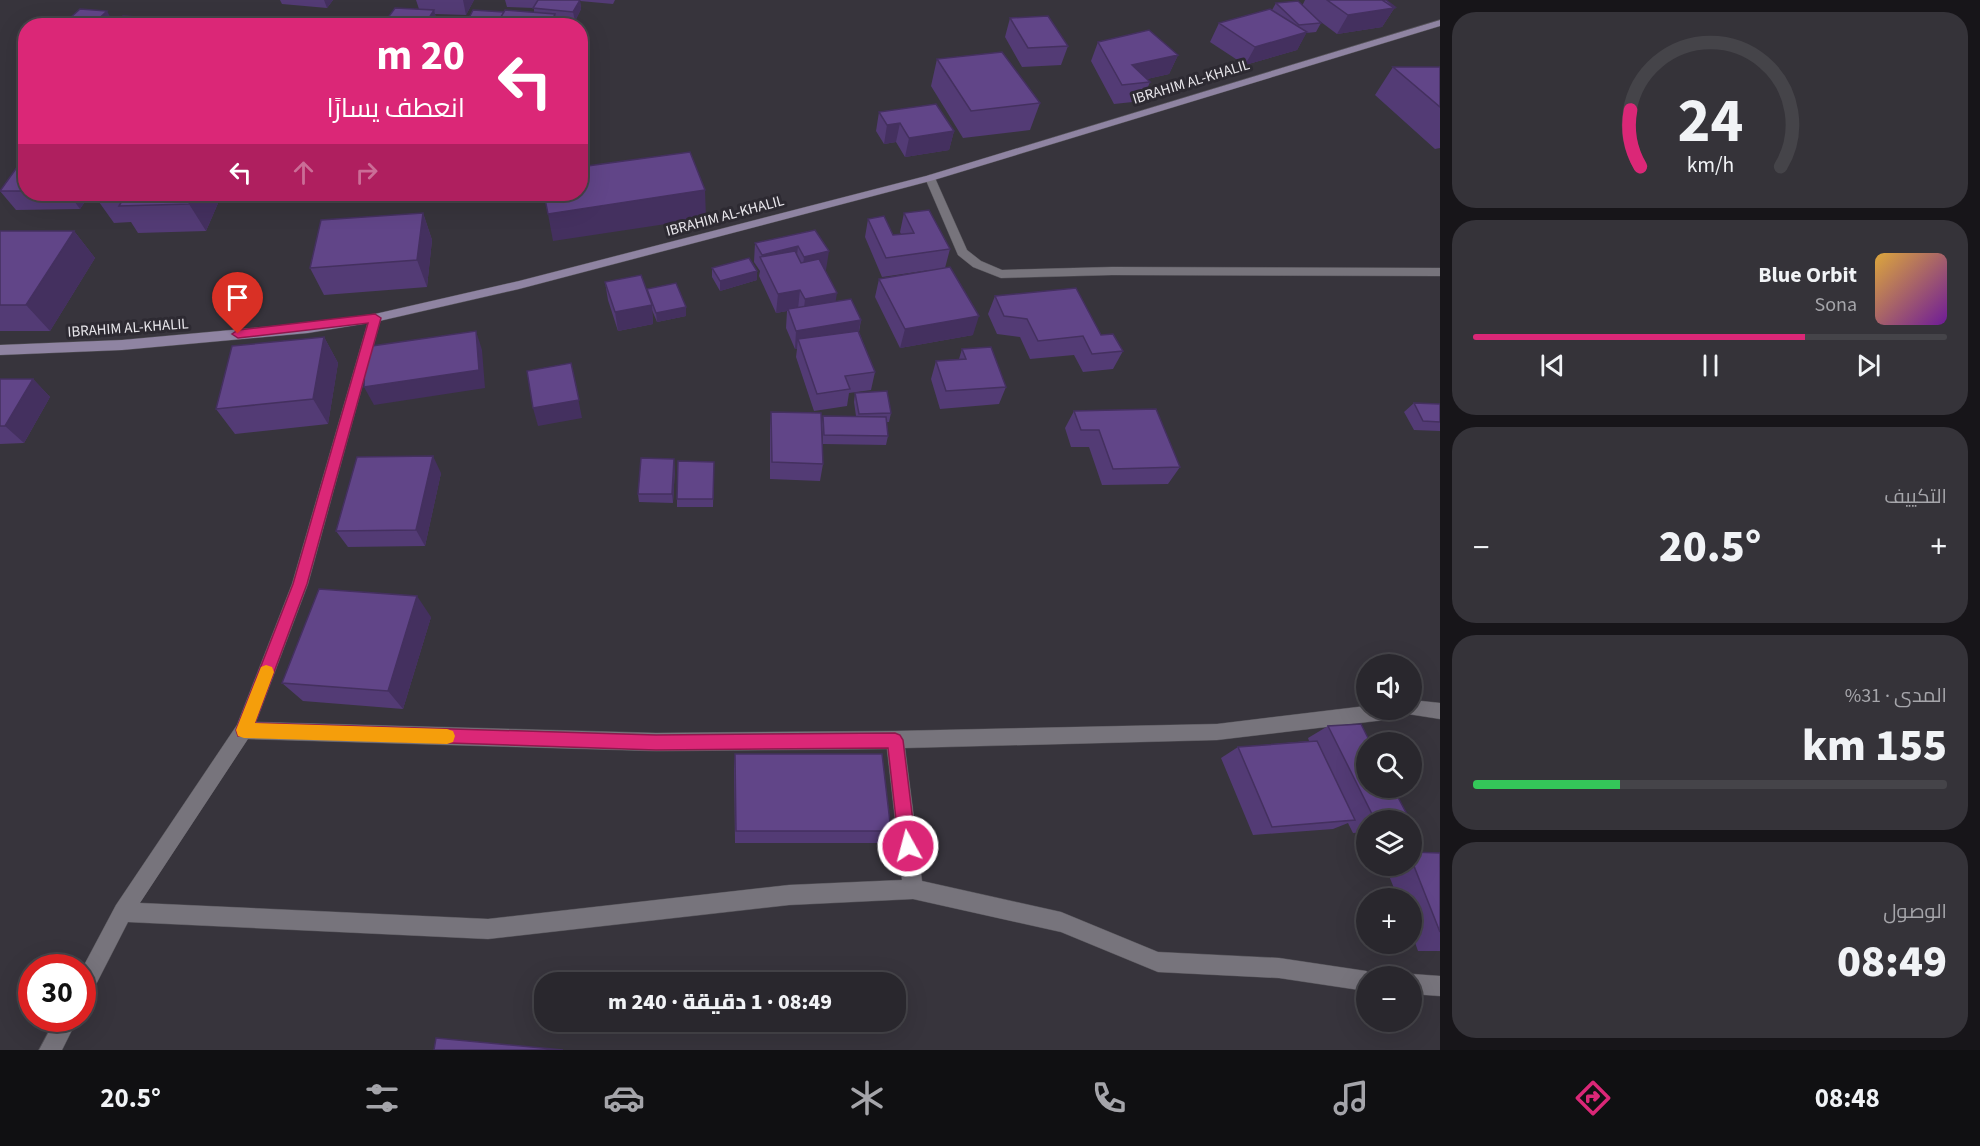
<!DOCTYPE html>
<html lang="ar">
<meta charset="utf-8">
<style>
:root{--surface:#29272d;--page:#353339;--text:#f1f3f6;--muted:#a5a5aa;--line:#454449;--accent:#db2777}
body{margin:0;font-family:"Source Sans 3",Cairo,sans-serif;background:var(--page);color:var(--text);direction:rtl;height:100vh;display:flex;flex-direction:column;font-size:22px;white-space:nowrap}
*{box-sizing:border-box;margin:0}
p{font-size:20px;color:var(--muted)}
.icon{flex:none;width:33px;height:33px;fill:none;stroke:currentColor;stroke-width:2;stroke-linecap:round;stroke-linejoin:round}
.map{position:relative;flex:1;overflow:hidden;direction:ltr}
.panel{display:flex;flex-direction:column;gap:12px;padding:12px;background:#171519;width:540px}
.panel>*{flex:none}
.guide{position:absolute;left:18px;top:18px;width:570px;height:183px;border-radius:24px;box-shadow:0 6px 24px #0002,0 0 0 2px var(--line);direction:rtl;background:#db2777;color:#fff;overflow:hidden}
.fabs{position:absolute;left:1356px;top:654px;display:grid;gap:12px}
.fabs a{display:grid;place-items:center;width:66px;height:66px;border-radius:50%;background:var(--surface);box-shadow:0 6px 24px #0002,0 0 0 2px var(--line);font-size:30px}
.speed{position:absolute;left:18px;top:954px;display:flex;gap:12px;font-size:30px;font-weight:700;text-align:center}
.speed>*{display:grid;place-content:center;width:78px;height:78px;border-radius:50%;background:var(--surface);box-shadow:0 6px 24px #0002,0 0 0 2px var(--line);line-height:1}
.speed .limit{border:9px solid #d22;background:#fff;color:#111}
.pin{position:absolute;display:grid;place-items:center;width:51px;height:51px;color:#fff;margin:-62px -26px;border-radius:50% 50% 50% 0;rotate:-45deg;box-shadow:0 0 6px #0007}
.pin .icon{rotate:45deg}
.me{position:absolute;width:66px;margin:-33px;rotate:353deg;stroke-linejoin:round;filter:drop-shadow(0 0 4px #0008)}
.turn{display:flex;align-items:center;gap:21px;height:126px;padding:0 24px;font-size:27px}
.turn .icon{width:78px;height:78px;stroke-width:2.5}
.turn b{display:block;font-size:42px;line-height:51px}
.lanes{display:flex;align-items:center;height:57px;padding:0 24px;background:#0003;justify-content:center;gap:30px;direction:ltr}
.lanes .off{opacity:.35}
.big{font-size:45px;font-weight:800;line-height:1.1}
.panel .tile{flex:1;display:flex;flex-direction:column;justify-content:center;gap:9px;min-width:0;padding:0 21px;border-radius:24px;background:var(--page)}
.panel .dial{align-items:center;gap:0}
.dial svg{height:156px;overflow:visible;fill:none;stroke:var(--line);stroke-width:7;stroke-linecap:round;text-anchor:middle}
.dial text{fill:var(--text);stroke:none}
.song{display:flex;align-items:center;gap:18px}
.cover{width:72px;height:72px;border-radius:9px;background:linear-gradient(135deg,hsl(40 70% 55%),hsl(280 70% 35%))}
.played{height:6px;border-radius:3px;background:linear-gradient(90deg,var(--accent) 70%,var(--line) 70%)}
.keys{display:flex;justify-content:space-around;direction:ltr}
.heat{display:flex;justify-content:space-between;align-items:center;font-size:33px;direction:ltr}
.charge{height:9px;border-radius:4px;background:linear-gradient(90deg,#34c759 31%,var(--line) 0)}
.trip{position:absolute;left:534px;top:972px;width:372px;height:60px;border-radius:24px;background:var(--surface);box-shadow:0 6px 24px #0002,0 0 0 2px var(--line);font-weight:800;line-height:60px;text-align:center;direction:rtl}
.tabs{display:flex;height:96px;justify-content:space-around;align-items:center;background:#101012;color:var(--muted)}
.tabs .icon{width:42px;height:42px}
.tabs .current{color:var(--accent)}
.tabs b{font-size:27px;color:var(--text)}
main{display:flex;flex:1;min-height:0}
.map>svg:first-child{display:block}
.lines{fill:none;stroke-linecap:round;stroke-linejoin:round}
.street-casing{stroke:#535157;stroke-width:1}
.secondary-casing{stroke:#535157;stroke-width:1}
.street{fill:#77747c;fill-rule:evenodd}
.secondary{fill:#8f84a2;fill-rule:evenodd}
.wall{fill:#533b75}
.shaded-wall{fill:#44305f}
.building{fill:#614588;stroke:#44305f;stroke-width:1.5}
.route{fill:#db2777;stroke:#8e194d;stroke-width:1.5}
.slow{fill:#f59e0b}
.labels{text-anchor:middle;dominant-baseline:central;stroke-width:6;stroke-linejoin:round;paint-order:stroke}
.far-street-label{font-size:15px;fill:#e8e6eb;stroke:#2d2a32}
</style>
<main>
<section class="panel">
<div class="tile dial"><svg viewBox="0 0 100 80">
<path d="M14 69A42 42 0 1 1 86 69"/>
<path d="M14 69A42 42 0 0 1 9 40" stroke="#db2777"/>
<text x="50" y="56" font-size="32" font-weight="700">24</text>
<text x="50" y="72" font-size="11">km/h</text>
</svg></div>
<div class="tile">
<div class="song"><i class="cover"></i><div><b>Blue Orbit</b><p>Sona</p></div></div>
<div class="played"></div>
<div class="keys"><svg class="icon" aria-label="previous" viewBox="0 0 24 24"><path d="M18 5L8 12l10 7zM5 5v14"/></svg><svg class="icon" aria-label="pause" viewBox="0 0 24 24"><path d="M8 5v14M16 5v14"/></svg><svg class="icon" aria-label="next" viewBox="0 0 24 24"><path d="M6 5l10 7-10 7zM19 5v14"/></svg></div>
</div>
<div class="tile"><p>التكييف</p>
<div class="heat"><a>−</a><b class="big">20.5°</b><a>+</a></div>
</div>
<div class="tile"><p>المدى · 31%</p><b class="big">155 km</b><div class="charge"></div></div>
<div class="tile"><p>الوصول</p><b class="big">08:49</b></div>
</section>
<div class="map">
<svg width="1440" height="1050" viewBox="0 0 1440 1050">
<rect width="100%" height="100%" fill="#37343c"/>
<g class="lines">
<g class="street-casing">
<path id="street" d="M 930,175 L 935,178 L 967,250 L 981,261 L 1002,270 L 1112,267 L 1440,268 L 1440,276 L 1112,275 L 1001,278 L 973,267 L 958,255 L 925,178 Z
M 375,314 L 381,318 L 308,584 L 256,722 L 656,733 L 895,731 L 1217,724 L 1366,706 L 1366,710 L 1412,710 L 1412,700 L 1440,703 L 1440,719 L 1408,714 L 1401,718 L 1217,740 L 905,748 L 922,881 L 1061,912 L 1158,952 L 1279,958 L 1366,971 L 1374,976 L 1366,976 L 1366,991 L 1279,978 L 1158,972 L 1061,932 L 913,899 L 789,905 L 488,939 L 128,922 L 89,998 L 82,1001 L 82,969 L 116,905 L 237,725 L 292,584 L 369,318 ZM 248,739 L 656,751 L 887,749 L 902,880 L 789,885 L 488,919 L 140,903 Z
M 1412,974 L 1440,976 L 1440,996 L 1412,994 L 1412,976 L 1406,976 Z
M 56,1018 L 78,1018 L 62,1050 L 39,1050 Z"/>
</g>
<g class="secondary-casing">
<path id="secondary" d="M 1440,20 L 1440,26 L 934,180 L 519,289 L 375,322 L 308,333 L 122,350 L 0,355 L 0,345 L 122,340 L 308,323 L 375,314 L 519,281 L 926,176 Z"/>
</g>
<use href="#street" class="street"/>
<use href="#secondary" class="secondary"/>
</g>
<path class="wall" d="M 280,0 L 333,0 L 327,8 L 282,4 Z
M 416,0 L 474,0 L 466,15 L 435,14 L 438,26 L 385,26 L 384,23 L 419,9 Z
M 505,0 L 615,0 L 613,4 L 580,1 L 581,9 L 575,21 L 556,19 L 557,26 L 470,26 L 469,18 L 504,12 L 534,12 L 534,8 L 507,7 Z
M 1305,0 L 1386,0 L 1395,7 L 1382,27 L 1337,34 L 1317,19 L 1321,23 L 1316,32 L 1306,33 L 1297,50 L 1245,65 L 1210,42 L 1219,23 L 1272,10 L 1276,3 L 1302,6 Z
M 1010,18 L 1068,46 L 1061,65 L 1022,67 L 1005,37 Z
M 1098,42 L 1178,55 L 1169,74 L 1147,79 L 1150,82 L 1142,101 L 1114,104 L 1091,61 Z
M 937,59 L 1040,103 L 1030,130 L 963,138 L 931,86 Z
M 1393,67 L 1440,67 L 1440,148 L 1435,149 L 1375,95 Z
M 879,112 L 954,131 L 949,150 L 905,157 L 896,142 L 884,144 L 876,131 Z
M 26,163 L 26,194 L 90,194 L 80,209 L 16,210 L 0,191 Z
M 95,194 L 222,194 L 206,231 L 138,233 L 131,222 L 114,223 L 94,195 Z
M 423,213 L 432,240 L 427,287 L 324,295 L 310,268 Z
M 904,213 L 950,249 L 945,268 L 973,335 L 900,348 L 875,297 L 879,279 L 930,270 L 882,277 L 865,237 L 868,219 L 893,235 L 901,234 L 900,232 Z
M 815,230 L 826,270 L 825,270 L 835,302 L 861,320 L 859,332 L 875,372 L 871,390 L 849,393 L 847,406 L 814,411 L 796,357 L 797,349 L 795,349 L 786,328 L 787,311 L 776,313 L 759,276 L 760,271 L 754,262 L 755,243 Z
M 0,231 L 74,231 L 95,258 L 50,331 L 0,331 Z
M 712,268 L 757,280 L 720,291 L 712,277 Z
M 605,282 L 647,293 L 647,289 L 686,307 L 686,316 L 657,322 L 652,310 L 653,324 L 618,331 L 608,300 Z
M 995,296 L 1101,335 L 1123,351 L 1113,369 L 1083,372 L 1074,355 L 1030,359 L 1020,337 L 997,334 L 988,314 Z
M 324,337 L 338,363 L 328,424 L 235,434 L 216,409 Z
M 962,349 L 1006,387 L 999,404 L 940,409 L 931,379 L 936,361 L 959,359 Z
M 0,379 L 33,379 L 50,397 L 24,443 L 0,444 Z
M 855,393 L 891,413 L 889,422 L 886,422 L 888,436 L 886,445 L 823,444 L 822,425 L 823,416 L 856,416 L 854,402 Z
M 1414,403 L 1440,404 L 1440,431 L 1414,430 L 1404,412 Z
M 1074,411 L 1180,467 L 1168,484 L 1102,485 L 1089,447 L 1071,447 L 1065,428 Z
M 771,412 L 823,464 L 820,481 L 770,479 L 770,429 Z
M 714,462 L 713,507 L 677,507 L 677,499 Z
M 675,468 L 673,503 L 639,502 L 638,494 Z
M 441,473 L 425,546 L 348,547 L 336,531 Z
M 431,617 L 403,709 L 303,701 L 282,683 Z
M 1328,726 L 1410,820 L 1366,820 L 1366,832 L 1353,833 L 1348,823 L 1333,829 L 1253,835 L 1221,758 L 1238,747 L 1309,741 L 1308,738 Z
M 735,754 L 891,831 L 882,843 L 735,843 L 734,769 Z
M 1412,852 L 1440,853 L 1440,951 L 1418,951 L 1412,934 L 1412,898 L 1398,898 L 1385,866 L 1412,866 Z"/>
<path class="shaded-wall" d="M 324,0 L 333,0 L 327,8 Z
M 463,0 L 474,0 L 466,15 Z
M 580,0 L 581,9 L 575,21 L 573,12 Z
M 1395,7 L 1382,27 L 1337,34 L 1348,15 Z
M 434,10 L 438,26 L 424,26 Z
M 107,11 L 115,26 L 91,26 Z
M 555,14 L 557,26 L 549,26 Z
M 150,18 L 154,26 L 143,26 Z
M 202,21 L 205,26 L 198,26 Z
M 1307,32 L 1297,50 L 1245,65 L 1255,47 Z
M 1178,55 L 1169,74 L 1125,84 L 1132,65 Z
M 900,123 L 896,142 L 884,144 L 887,125 Z
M 954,131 L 949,150 L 905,157 L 909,138 Z
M 705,190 L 706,218 L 553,241 L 548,214 Z
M 69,194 L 90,194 L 80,209 Z
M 194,194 L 222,194 L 206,231 L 189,204 Z
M 423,213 L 432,240 L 427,287 L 417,260 Z
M 74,231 L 95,258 L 50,331 L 26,305 Z
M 798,246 L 796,265 L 762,260 L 762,255 Z
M 829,251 L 826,270 L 802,275 L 804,257 Z
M 757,271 L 757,280 L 720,291 L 720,281 Z
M 800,290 L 798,309 L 776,313 L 778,294 Z
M 837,293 L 834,312 L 803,318 L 805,299 Z
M 652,305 L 653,324 L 618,331 L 615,312 Z
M 686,307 L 686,316 L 657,322 L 656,313 Z
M 979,316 L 973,335 L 900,348 L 905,329 Z
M 861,320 L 857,339 L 798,339 L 797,349 L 795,349 L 796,331 Z
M 476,331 L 482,350 L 485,388 L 374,405 L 364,387 Z
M 324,337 L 338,363 L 328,424 L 313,399 Z
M 571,363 L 582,418 L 538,426 L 533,408 Z
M 33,379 L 50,397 L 24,443 L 5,426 Z
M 433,456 L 441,473 L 425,546 L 416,530 Z
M 674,459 L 675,468 L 673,503 L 672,494 Z
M 417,596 L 431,617 L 403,709 L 388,691 Z"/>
<path class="building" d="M 538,0 L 580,0 L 573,12 L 533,8 Z
M 1327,0 L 1382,0 L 1394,8 L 1348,15 Z
M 1382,0 L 1386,0 L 1395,7 L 1393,7 Z
M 1298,1 L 1321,23 L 1299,25 L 1276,3 Z
M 395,8 L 434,10 L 424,26 L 384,23 Z
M 80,9 L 107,11 L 91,26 L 61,26 Z
M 1270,9 L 1307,32 L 1255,47 L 1219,23 Z
M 473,10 L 504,12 L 499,20 L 469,18 Z
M 505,10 L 555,14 L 549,26 L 496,26 Z
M 123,16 L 150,18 L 143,26 L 113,26 Z
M 1048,16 L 1068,46 L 1028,48 L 1010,18 Z
M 173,18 L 202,21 L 198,26 L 167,26 Z
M 1149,30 L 1178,55 L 1132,65 L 1150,82 L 1122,85 L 1098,42 Z
M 1002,52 L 1040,103 L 971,111 L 937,59 Z
M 1393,67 L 1440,67 L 1440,107 Z
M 936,104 L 954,131 L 909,138 L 900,123 L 887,125 L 879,112 Z
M 690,152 L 705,190 L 548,214 L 544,194 L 580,194 L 580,167 Z
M 20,163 L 26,163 L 26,191 L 0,191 Z
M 95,194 L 194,194 L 189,204 L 119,206 L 126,194 L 94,195 Z
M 929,210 L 950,249 L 886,258 L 868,219 L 884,216 L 893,235 L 914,233 L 904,213 Z
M 423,213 L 417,260 L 310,268 L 321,220 Z
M 815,230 L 829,251 L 804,257 L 798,246 L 762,255 L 755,243 Z
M 0,231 L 74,231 L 26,305 L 0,305 Z
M 795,251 L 801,263 L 819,259 L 837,293 L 805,299 L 800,290 L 778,294 L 760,257 Z
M 749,258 L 757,271 L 720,281 L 712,268 Z
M 950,267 L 979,316 L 905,329 L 879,279 Z
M 641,275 L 652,305 L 615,312 L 605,282 Z
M 676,283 L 686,307 L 656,313 L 647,289 Z
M 1076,288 L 1101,335 L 1113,334 L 1123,351 L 1092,354 L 1083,336 L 1038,341 L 1027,319 L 1004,316 L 995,296 Z
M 851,299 L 861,320 L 796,331 L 788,309 Z
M 476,331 L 479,370 L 364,387 L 365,347 Z
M 858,331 L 875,372 L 845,376 L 850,389 L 817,394 L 798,339 Z
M 324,337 L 313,399 L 216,409 L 232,346 Z
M 991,347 L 1006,387 L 946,391 L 936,361 L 966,359 L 962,349 Z
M 571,363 L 579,400 L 533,408 L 527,371 Z
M 0,379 L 33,379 L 5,426 L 0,426 Z
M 887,391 L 891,413 L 859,414 L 855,393 Z
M 1414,403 L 1440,404 L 1440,422 L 1423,421 Z
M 1156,409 L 1180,467 L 1113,469 L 1099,430 L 1081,430 L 1074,411 Z
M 771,412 L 821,413 L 823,464 L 772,462 Z
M 823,416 L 886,417 L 888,436 L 824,435 Z
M 433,456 L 416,530 L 336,531 L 357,457 Z
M 641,458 L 674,459 L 672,494 L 638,494 Z
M 678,461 L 714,462 L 713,499 L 677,499 Z
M 319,589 L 417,596 L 388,691 L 282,683 Z
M 1361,724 L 1370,742 L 1366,742 L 1366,788 L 1393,788 L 1410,820 L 1375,820 L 1328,726 Z
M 1317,741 L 1355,820 L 1272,827 L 1238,747 Z
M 735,754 L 882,754 L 891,831 L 736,831 Z
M 1412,852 L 1440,853 L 1440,932 L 1412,861 Z
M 436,1038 L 563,1050 L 434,1050 Z"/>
<path class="route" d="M 375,314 L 381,318 L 307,584 L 255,723 L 656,735 L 895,733 L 900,735 L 903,740 L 916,846 L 914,852 L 908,855 L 902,852 L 899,846 L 888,748 L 656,750 L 238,736 L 236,730 L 293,584 L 368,323 L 238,338 L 232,334 L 238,330 Z"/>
<path class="slow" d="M 266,665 L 272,667 L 274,672 L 255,723 L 447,729 L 453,731 L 455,736 L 453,742 L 447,744 L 244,738 L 238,736 L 236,730 L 261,667 Z"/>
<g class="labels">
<g class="far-street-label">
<text transform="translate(1191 82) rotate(-17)">IBRAHIM AL-KHALIL</text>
<text transform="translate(725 216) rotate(-15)">IBRAHIM AL-KHALIL</text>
<text transform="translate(128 328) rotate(-4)">IBRAHIM AL-KHALIL</text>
</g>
</g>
</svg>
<div class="fabs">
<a><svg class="icon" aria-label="sound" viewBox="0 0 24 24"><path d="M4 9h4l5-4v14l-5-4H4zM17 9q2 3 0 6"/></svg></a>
<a><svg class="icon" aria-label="search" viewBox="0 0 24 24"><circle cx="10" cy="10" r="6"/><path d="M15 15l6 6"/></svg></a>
<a><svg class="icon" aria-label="layers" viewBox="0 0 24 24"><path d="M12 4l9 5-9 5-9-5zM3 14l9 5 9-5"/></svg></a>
<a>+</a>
<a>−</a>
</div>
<div class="speed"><div class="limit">30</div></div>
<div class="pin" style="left:238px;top:334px;background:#d93025"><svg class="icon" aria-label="arrive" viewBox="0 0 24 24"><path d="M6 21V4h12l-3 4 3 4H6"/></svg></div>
<svg class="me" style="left:908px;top:846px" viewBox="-20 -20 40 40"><circle r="17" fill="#db2777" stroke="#fff" stroke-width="3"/><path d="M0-11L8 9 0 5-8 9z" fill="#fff"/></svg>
<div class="trip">08:49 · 1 دقيقة · 240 m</div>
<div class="guide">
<div class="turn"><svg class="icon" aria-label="left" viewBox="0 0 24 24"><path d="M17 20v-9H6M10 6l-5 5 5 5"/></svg><div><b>20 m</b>انعطف يسارًا</div></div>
<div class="lanes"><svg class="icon" aria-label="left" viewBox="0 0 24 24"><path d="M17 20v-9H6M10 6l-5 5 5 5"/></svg><svg class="icon off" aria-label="ahead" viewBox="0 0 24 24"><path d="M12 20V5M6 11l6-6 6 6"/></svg><svg class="icon off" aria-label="right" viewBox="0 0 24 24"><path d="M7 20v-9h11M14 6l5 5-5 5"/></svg></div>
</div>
</div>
</main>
<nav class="tabs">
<b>08:48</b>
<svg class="icon current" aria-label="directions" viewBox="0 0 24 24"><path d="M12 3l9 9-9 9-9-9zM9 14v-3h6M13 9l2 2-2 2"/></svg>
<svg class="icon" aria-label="music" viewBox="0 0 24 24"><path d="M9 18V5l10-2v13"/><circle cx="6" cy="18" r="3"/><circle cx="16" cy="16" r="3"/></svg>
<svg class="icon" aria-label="phone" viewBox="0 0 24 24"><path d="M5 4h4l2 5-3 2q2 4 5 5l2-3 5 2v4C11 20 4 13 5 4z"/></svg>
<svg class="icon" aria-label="climate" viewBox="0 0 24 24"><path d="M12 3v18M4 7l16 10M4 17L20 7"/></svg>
<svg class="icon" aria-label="car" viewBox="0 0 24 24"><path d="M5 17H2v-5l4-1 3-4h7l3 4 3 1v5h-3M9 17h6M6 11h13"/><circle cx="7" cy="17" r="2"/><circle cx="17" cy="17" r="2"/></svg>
<svg class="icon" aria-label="filters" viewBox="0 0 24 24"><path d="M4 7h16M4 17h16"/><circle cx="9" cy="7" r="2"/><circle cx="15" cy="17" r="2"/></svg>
<b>20.5°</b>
</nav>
